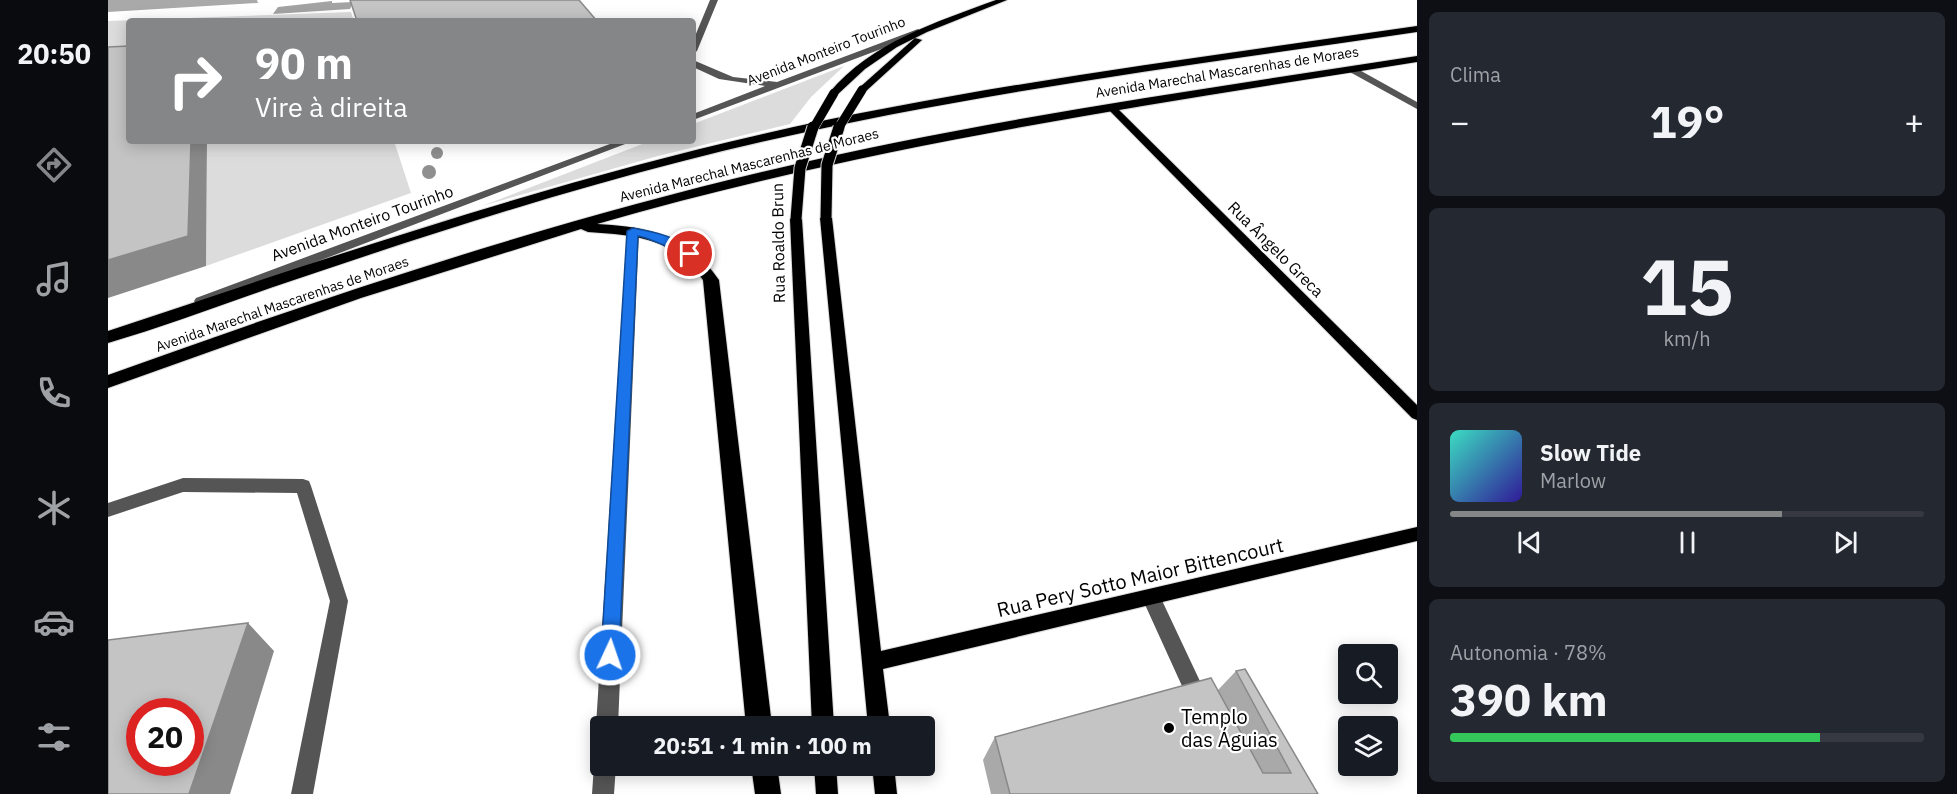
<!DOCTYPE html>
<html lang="pt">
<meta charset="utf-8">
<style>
:root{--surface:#171b24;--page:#242831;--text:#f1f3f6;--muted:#9ea1a6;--line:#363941;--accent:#858687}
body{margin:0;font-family:"IBM Plex Sans",sans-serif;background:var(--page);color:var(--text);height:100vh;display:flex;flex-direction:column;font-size:22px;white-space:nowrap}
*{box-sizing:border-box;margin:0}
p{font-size:20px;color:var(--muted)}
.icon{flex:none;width:33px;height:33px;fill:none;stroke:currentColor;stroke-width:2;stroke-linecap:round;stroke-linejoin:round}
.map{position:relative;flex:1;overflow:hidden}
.sheet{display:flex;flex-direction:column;gap:12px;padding:12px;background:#0d0f14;width:540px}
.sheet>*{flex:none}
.top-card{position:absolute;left:18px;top:18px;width:570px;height:126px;border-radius:6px;box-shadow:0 3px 15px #0003;background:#858687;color:#fff;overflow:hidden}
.tools{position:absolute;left:1230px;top:644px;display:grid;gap:12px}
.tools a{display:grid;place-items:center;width:60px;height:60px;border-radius:6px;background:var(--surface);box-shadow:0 3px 15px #0003;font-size:30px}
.speed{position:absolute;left:18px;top:698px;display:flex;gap:12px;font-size:30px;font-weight:700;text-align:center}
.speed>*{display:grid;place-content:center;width:78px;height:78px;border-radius:50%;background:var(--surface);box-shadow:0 3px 15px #0003;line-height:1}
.speed .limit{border:9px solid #d22;background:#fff;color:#111}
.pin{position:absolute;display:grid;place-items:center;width:51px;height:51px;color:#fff;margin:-26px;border:3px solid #fff;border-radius:50%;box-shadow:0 2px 6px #0007}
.me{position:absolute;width:66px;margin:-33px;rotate:3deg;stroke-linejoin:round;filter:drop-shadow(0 0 4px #0008)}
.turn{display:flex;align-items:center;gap:21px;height:126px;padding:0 30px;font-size:27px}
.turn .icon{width:78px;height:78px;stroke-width:2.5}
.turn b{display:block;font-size:42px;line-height:51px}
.big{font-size:45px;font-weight:700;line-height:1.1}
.sheet .widget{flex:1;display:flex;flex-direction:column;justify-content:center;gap:9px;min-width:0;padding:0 21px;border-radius:9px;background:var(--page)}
.sheet .dial{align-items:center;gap:0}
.dial b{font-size:78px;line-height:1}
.song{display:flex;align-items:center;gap:18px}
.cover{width:72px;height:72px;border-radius:9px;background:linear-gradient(135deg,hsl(170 70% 55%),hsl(250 70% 35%))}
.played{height:6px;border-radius:3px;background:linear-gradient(90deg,var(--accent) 70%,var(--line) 70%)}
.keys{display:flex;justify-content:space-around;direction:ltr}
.heat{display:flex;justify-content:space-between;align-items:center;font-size:33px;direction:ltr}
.charge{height:9px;border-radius:4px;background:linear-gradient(90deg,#34c759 78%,var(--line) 0)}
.trip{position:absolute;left:482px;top:716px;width:345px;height:60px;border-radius:6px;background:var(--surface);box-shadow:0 3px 15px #0003;font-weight:700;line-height:60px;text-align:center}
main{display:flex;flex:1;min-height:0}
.tabs{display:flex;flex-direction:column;width:108px;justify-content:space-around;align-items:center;background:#090b0e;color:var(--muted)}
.tabs .icon{width:42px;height:42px}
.tabs .selected{color:var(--accent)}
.tabs b{font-size:27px;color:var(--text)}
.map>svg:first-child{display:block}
.green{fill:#dcdcdc}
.water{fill:#a3a3a3}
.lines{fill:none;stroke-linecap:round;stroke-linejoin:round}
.major-casing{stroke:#dbdbdb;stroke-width:2}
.highway-casing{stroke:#dbdbdb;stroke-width:2}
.minor{fill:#555;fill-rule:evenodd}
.major{fill:#000;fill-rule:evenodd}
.highway{fill:#000;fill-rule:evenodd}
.major-bridge-far1-casing{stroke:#dbdbdb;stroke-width:10;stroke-linecap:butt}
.major-bridge-casing{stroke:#dbdbdb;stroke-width:13;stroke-linecap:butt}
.major-bridge-far1{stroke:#000;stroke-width:9}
.major-bridge{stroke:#000;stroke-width:11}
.tree{fill:#8f8f8f}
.wall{fill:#a9a9a9}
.shaded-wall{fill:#898989}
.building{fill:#c4c4c4;stroke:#898989;stroke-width:1.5;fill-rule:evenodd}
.route{fill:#1a73e8;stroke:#114b97;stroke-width:1.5}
.poi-dot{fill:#000;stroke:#fff;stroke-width:2}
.labels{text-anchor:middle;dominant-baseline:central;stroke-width:4.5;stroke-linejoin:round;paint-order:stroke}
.far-street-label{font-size:14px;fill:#000;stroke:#fff}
.street-label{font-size:16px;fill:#000;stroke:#fff}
.near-street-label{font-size:20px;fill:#000;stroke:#fff}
.near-poi-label{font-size:20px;fill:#000;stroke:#fff;text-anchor:start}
</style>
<main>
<nav class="tabs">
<b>20:50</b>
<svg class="icon selected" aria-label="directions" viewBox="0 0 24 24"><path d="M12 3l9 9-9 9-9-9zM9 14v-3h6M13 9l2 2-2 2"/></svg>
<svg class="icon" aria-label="music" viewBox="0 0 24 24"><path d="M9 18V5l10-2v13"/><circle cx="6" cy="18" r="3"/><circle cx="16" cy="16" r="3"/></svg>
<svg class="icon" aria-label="phone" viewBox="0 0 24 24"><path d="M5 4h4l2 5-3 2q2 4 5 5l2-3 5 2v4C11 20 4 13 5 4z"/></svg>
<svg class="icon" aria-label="climate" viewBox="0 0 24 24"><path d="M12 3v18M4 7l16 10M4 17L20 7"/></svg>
<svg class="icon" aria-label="car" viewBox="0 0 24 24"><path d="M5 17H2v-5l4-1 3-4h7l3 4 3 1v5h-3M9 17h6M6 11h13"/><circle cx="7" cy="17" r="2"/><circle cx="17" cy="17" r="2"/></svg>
<svg class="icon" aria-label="filters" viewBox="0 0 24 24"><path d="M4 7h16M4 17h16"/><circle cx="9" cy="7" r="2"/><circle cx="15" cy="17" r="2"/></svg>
</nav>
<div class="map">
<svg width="1309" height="794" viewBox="0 0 1309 794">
<rect width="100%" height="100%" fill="#fff"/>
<path class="green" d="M 243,12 L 246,21 L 21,21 L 21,73 L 0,74 L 0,21 Z
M 736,66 L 703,97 L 682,124 L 550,156 L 374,206 L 542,141 L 585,141 L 585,124 Z
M 99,141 L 286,141 L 303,193 L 98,266 Z"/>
<path class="water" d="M 224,1 L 224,3 L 245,2 L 242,9 L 165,14 L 170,7 Z"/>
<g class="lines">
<g class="major-casing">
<path id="major" d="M 888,0 L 899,0 L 819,32 L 789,47 L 757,69 L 729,95 L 721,93 C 764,42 828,22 888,0 Z
M 807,38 L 814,40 L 757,92 L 751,92 L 751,88 Z
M 1000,105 L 1006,105 L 1309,405 L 1309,420 L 1304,418 L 1000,109 Z
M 718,214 L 724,218 L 773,651 L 1309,527 L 1309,541 L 775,669 L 782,726 L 760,726 L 712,218 Z
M 688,215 L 694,219 L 726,726 L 704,726 L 682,219 Z
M 706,765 L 728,765 L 730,794 L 708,794 Z
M 764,765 L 786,765 L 789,794 L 767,794 Z"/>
</g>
<g class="highway-casing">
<path id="highway" d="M 1309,26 L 1309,32 C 1063,68 816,99 575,161 C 442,195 310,238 180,282 C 120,302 61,325 0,343 L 0,331 C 216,259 432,185 655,134 C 870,85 1090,58 1309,26 Z
M 1309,56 L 1309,62 C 1033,106 757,146 489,224 C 541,227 580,235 611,280 L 664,726 L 638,726 L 595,280 C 566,238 528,235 480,232 L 473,229 L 253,298 L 0,388 L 0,375 C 219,296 440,222 667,169 C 879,119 1095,89 1309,56 Z
M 643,765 L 669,765 L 673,794 L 647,794 Z"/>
</g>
<path class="minor" d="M 602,0 L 610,0 L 589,51 L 585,54 L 585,41 Z
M 810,29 L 814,32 L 813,34 L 585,120 L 585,114 L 657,86 L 611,79 L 585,67 L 585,60 L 625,77 L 669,82 Z
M 1240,67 L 1246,67 L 1309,102 L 1309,109 L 1240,71 Z
M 510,141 L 525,141 L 98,304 L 88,304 L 86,301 L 88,298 Z
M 525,227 L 531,231 L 510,726 L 492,726 L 492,734 L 488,726 L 519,231 Z
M 75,478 L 195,479 L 201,481 L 203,486 L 240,601 L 205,794 L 183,794 L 222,601 L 189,493 L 75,492 L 0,517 L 0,503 Z
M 1043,590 L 1050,592 L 1098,694 L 1101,701 L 1098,708 L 1091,711 L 1084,708 L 1034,598 L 1036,592 Z
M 492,756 L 492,765 L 508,765 L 506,794 L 484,794 L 486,765 Z"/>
<use href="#major" class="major"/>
<use href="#highway" class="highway"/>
<g class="major-bridge-far1-casing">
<path id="major-bridge-far1" d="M 705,129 L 726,93
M 730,129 L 754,90"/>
</g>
<g class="major-bridge-casing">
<path id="major-bridge" d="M 718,218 L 719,165 L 731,127
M 688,219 L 692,168 L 705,127"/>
</g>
<use href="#major-bridge-far1" class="major-bridge-far1"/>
<use href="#major-bridge" class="major-bridge"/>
</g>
<g class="tree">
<circle cx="329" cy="153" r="6"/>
<circle cx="321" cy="172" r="7"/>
</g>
<path class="wall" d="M 0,0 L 149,0 L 150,3 L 0,12 Z
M 1128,671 L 1210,794 L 883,794 L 875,760 L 887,737 L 1110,690 Z"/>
<path class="shaded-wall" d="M 83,141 L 99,141 L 98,266 L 0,298 L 0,260 Z
M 288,141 L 304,141 L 289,144 Z
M 140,623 L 166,651 L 122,794 L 81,794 Z"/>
<path class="building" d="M 242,0 L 471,0 L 489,21 L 249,21 Z
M 21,46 L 21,141 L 83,141 L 80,236 L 0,260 L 0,47 Z
M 140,623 L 81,794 L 0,794 L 0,640 ZM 32,711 L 82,711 L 82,762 L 32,762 Z
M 1137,669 L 1210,794 L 902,794 L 887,737 L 1103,678 L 1155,773 L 1183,773 L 1128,671 Z"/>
<path class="route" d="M 525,228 C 547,232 572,237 588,254 L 586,257 C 580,258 545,238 530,236 L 511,655 L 509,661 L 502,664 L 496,661 L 493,655 L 519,231 Z"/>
<circle class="poi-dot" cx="1061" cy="728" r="6"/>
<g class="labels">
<g class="far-street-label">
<text transform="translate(718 51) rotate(-21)">Avenida Monteiro Tourinho</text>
<text transform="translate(1119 72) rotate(-9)">Avenida Marechal Mascarenhas de Moraes</text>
<text transform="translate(641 165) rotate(-14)">Avenida Marechal Mascarenhas de Moraes</text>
<text transform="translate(174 304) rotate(-19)">Avenida Marechal Mascarenhas de Moraes</text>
</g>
<g class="street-label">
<text transform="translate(254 223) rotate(-20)">Avenida Monteiro Tourinho</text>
<text transform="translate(670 243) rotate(-91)">Rua Roaldo Brun</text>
<text transform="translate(1168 249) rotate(45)">Rua Ângelo Greca</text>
</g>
<g class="near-street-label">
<text transform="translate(1032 577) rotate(-13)">Rua Pery Sotto Maior Bittencourt</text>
</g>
<g class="near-poi-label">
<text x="1073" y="716">Templo<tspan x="1073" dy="23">das Águias</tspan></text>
</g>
</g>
</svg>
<div class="tools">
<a><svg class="icon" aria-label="search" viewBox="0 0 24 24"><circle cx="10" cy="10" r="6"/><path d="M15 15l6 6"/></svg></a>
<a><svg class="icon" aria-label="layers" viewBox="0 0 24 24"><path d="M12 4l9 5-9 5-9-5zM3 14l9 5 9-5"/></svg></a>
</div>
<div class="speed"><div class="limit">20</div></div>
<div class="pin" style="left:582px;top:254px;background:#d93025"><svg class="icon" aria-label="arrive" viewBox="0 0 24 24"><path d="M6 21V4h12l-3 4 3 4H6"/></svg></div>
<svg class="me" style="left:502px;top:655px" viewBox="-20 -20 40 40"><circle r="17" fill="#1a73e8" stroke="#fff" stroke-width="3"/><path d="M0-11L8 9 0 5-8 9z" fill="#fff"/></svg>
<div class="trip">20:51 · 1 min · 100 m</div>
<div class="top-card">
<div class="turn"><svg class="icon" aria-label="right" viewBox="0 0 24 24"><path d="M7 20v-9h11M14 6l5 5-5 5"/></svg><div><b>90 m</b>Vire à direita</div></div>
</div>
</div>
<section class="sheet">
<div class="widget"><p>Clima</p>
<div class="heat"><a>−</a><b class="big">19°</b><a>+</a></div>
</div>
<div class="widget dial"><b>15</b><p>km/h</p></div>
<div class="widget">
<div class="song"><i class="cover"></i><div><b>Slow Tide</b><p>Marlow</p></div></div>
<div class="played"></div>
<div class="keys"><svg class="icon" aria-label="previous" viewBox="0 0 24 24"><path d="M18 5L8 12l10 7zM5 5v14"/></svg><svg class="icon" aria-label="pause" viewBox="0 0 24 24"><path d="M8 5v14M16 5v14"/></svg><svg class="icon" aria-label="next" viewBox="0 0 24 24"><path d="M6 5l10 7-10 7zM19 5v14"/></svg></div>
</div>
<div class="widget"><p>Autonomia · 78%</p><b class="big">390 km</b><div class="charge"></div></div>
</section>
</main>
